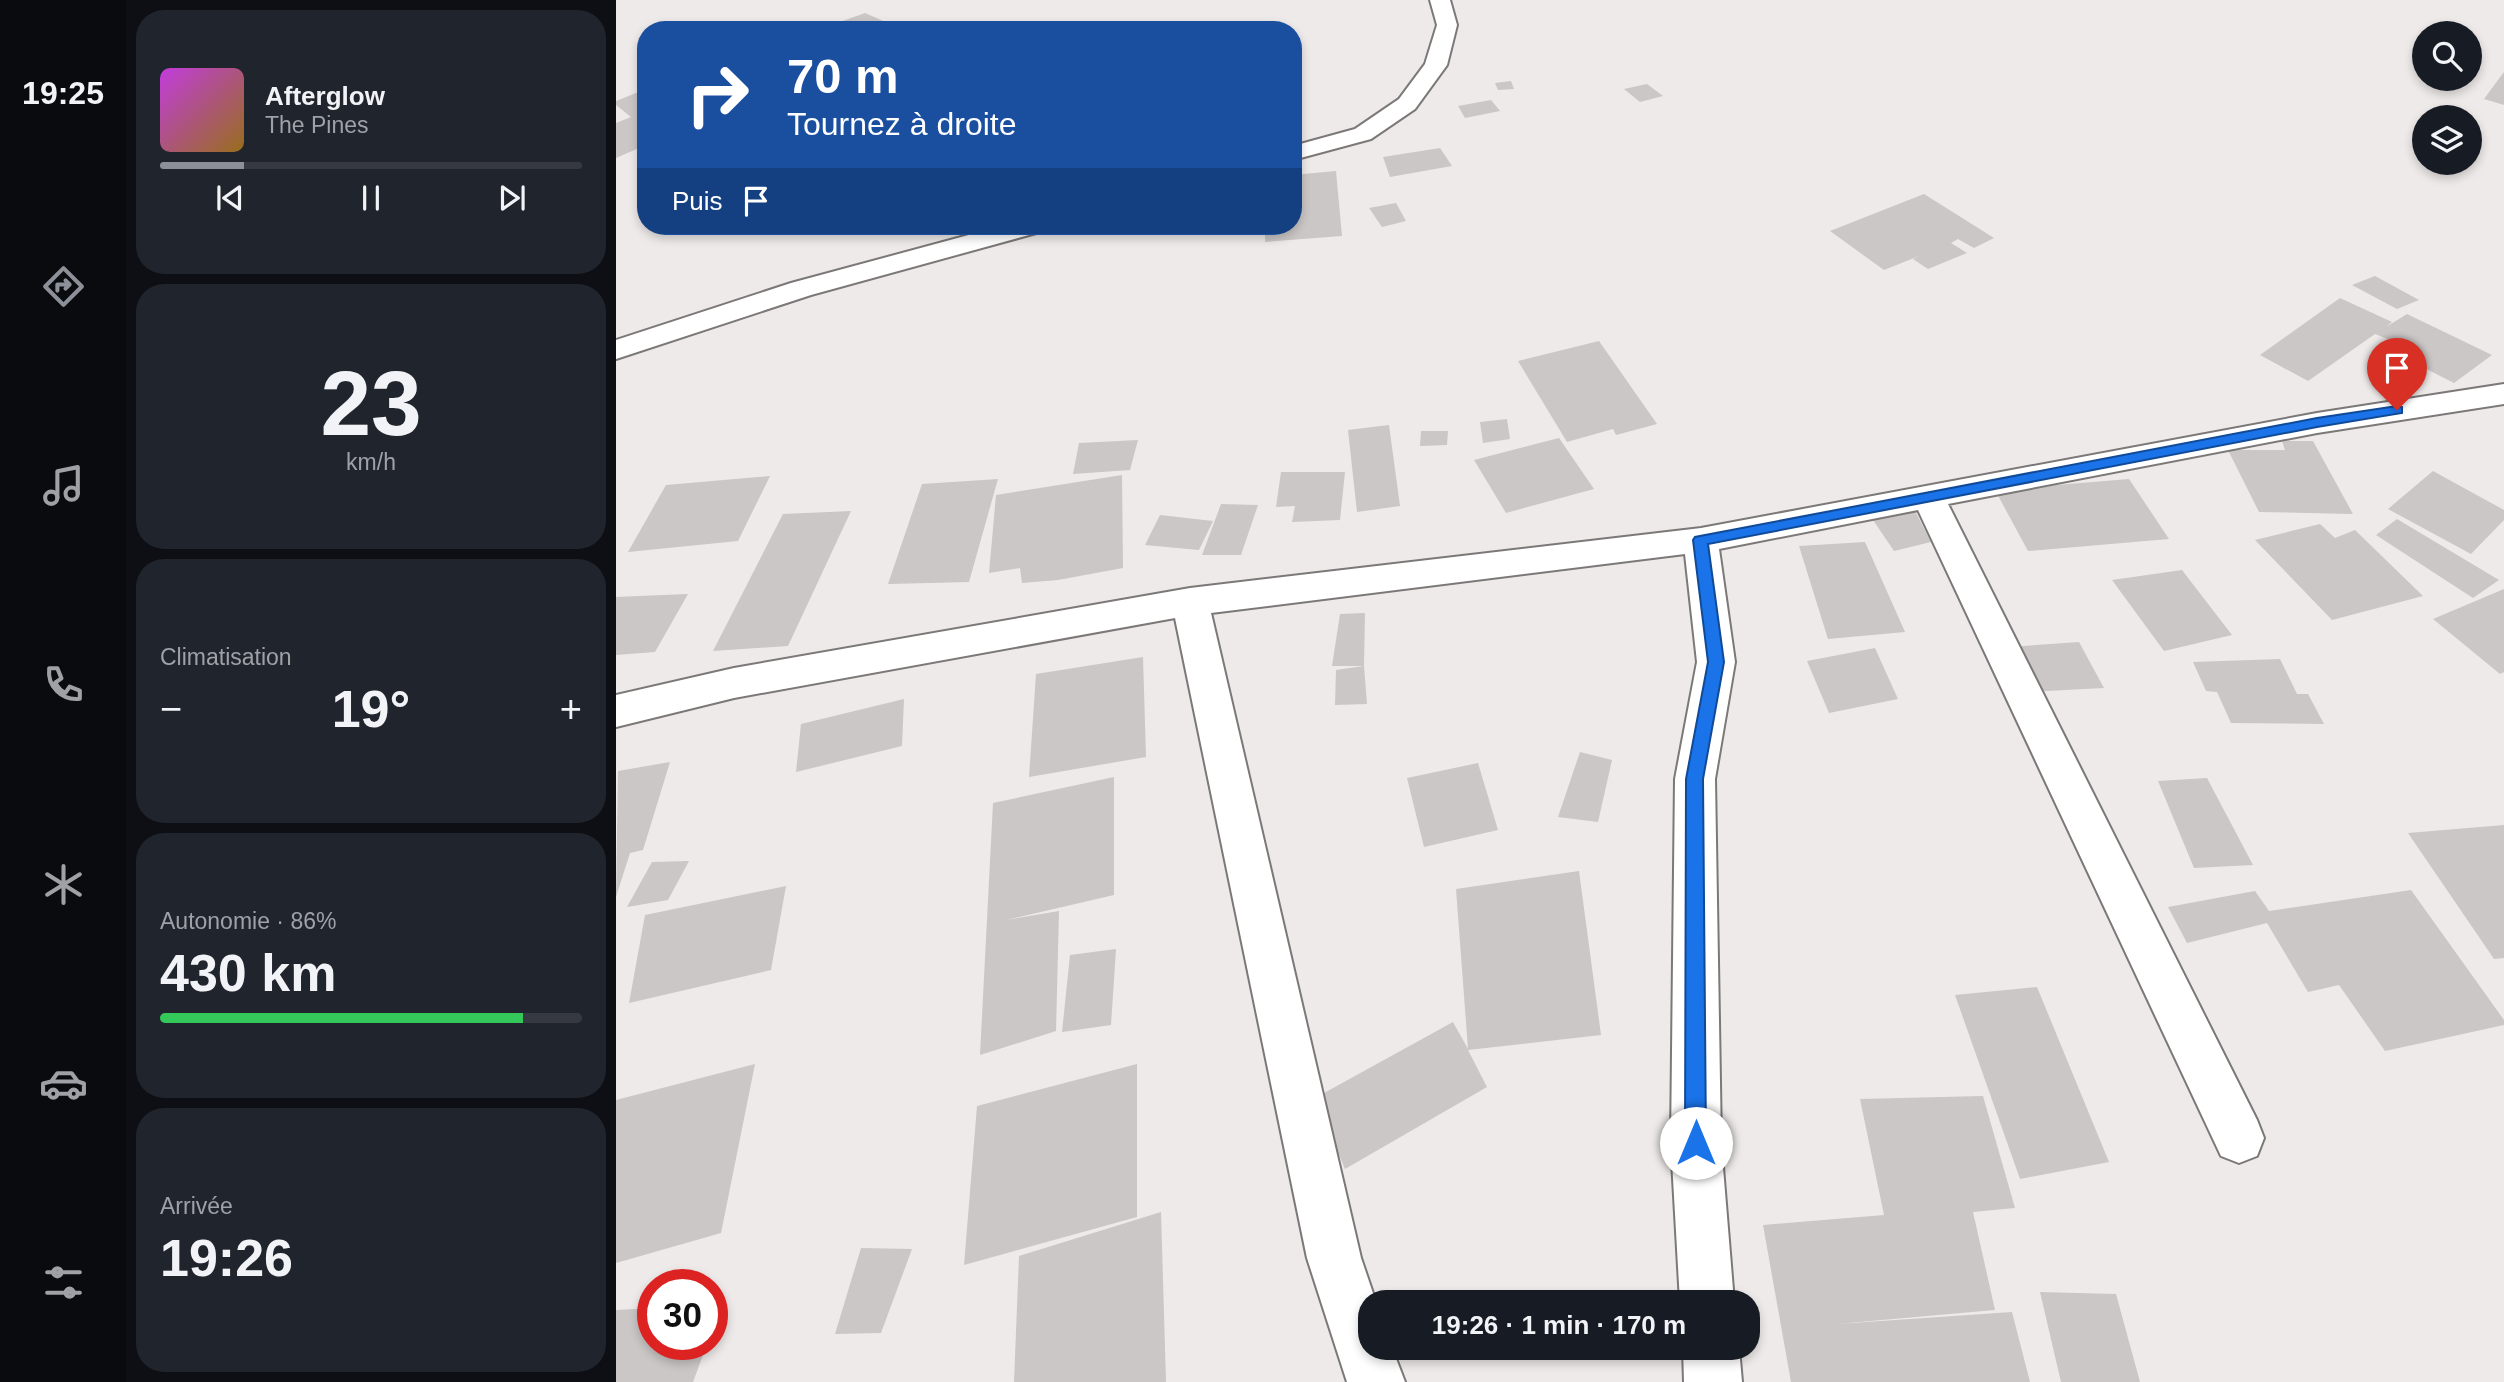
<!DOCTYPE html>
<html lang="fr">
<meta charset="utf-8">
<style>
:root{--surface:#171b24;--page:#20242c;--text:#f1f3f6;--muted:#9ea1a6;--line:#363941;--accent:#8c9099}
body{margin:0;font-family:Arial,sans-serif;background:var(--page);color:var(--text);height:100vh;display:flex;flex-direction:column;font-size:26px;white-space:nowrap}
*{box-sizing:border-box;margin:0}
p{font-size:23px;color:var(--muted)}
.icon{flex:none;width:38px;height:38px;fill:none;stroke:currentColor;stroke-width:2;stroke-linecap:round;stroke-linejoin:round}
.map{position:relative;flex:1;overflow:hidden}
.sheet{display:flex;flex-direction:column;gap:10px;padding:10px;background:#0d0f14;width:490px}
.sheet>*{flex:none}
.top-card{position:absolute;left:21px;top:21px;width:665px;height:214px;border-radius:28px;box-shadow:0 4px 10px #0003;background:#1a4fa0;color:#fff;overflow:hidden}
.tools{position:absolute;left:1796px;top:21px;display:grid;gap:14px}
.tools a{display:grid;place-items:center;width:70px;height:70px;border-radius:50%;background:var(--surface);box-shadow:0 4px 10px #0003;font-size:35px}
.speed{position:absolute;left:21px;top:1269px;display:flex;gap:14px;font-size:35px;font-weight:700;text-align:center}
.speed>*{display:grid;place-content:center;width:91px;height:91px;border-radius:50%;background:var(--surface);box-shadow:0 4px 10px #0003;line-height:1}
.speed .limit{border:10px solid #d22;background:#fff;color:#111}
.pin{position:absolute;display:grid;place-items:center;width:60px;height:60px;color:#fff;margin:-72px -30px;border-radius:50% 50% 50% 0;rotate:-45deg;box-shadow:0 0 7px #0007}
.pin .icon{rotate:45deg}
.me{position:absolute;width:77px;margin:-38px;rotate:0deg;stroke-linejoin:round;filter:drop-shadow(0 0 5px #0008)}
.turn{display:flex;align-items:center;gap:24px;height:147px;padding:0 35px;font-size:32px}
.turn .icon{width:91px;height:91px;stroke-width:2.5}
.turn b{display:block;font-size:49px;line-height:60px}
.then{display:flex;align-items:center;height:66px;padding:0 35px;background:#0003;gap:14px;font-size:26px}
.big{font-size:52px;font-weight:700;line-height:1.1}
.sheet .card{flex:1;display:flex;flex-direction:column;justify-content:center;gap:10px;min-width:0;padding:0 24px;border-radius:28px;background:var(--page)}
.sheet .dial{align-items:center;gap:0}
.dial b{font-size:91px;line-height:1}
.song{display:flex;align-items:center;gap:21px}
.cover{width:84px;height:84px;border-radius:10px;background:linear-gradient(135deg,hsl(290 70% 55%),hsl(40 70% 35%))}
.played{height:7px;border-radius:4px;background:linear-gradient(90deg,var(--accent) 20%,var(--line) 20%)}
.keys{display:flex;justify-content:space-around;direction:ltr}
.heat{display:flex;justify-content:space-between;align-items:center;font-size:38px;direction:ltr}
.charge{height:10px;border-radius:5px;background:linear-gradient(90deg,#34c759 86%,var(--line) 0)}
.trip{position:absolute;left:742px;top:1290px;width:402px;height:70px;border-radius:28px;background:var(--surface);box-shadow:0 4px 10px #0003;font-weight:700;line-height:70px;text-align:center}
main{display:flex;flex:1;min-height:0}
.dock{display:flex;flex-direction:column;width:126px;justify-content:space-around;align-items:center;background:#090b0e;color:var(--muted)}
.dock .icon{width:49px;height:49px}
.dock .selected{color:var(--accent)}
.dock b{font-size:32px;color:var(--text)}
.map>svg:first-child{display:block}
.building{fill:#cac7c6}
.lines{fill:none;stroke-linecap:round;stroke-linejoin:round}
.street-casing{stroke:#7c7878;stroke-width:4}
.secondary-casing{stroke:#7c7878;stroke-width:4}
.street{fill:#fff;fill-rule:evenodd}
.secondary{fill:#fff;fill-rule:evenodd}
.route{fill:#1a73e8;stroke:#114b97;stroke-width:2}
</style>
<main>
<nav class="dock">
<b>19:25</b>
<svg class="icon selected" aria-label="directions" viewBox="0 0 24 24"><path d="M12 3l9 9-9 9-9-9zM9 14v-3h6M13 9l2 2-2 2"/></svg>
<svg class="icon" aria-label="music" viewBox="0 0 24 24"><path d="M9 18V5l10-2v13"/><circle cx="6" cy="18" r="3"/><circle cx="16" cy="16" r="3"/></svg>
<svg class="icon" aria-label="phone" viewBox="0 0 24 24"><path d="M5 4h4l2 5-3 2q2 4 5 5l2-3 5 2v4C11 20 4 13 5 4z"/></svg>
<svg class="icon" aria-label="climate" viewBox="0 0 24 24"><path d="M12 3v18M4 7l16 10M4 17L20 7"/></svg>
<svg class="icon" aria-label="car" viewBox="0 0 24 24"><path d="M5 17H2v-5l4-1 3-4h7l3 4 3 1v5h-3M9 17h6M6 11h13"/><circle cx="7" cy="17" r="2"/><circle cx="17" cy="17" r="2"/></svg>
<svg class="icon" aria-label="filters" viewBox="0 0 24 24"><path d="M4 7h16M4 17h16"/><circle cx="9" cy="7" r="2"/><circle cx="15" cy="17" r="2"/></svg>
</nav>
<section class="sheet">
<div class="card">
<div class="song"><i class="cover"></i><div><b>Afterglow</b><p>The Pines</p></div></div>
<div class="played"></div>
<div class="keys"><svg class="icon" aria-label="previous" viewBox="0 0 24 24"><path d="M18 5L8 12l10 7zM5 5v14"/></svg><svg class="icon" aria-label="pause" viewBox="0 0 24 24"><path d="M8 5v14M16 5v14"/></svg><svg class="icon" aria-label="next" viewBox="0 0 24 24"><path d="M6 5l10 7-10 7zM19 5v14"/></svg></div>
</div>
<div class="card dial"><b>23</b><p>km/h</p></div>
<div class="card"><p>Climatisation</p>
<div class="heat"><a>−</a><b class="big">19°</b><a>+</a></div>
</div>
<div class="card"><p>Autonomie · 86%</p><b class="big">430 km</b><div class="charge"></div></div>
<div class="card"><p>Arrivée</p><b class="big">19:26</b></div>
</section>
<div class="map">
<svg width="1888" height="1382" viewBox="0 0 1888 1382">
<rect width="100%" height="100%" fill="#edeae9"/>
<path class="building" d="M 249,13 L 288,30 L 204,30 L 204,29 Z
M 1888,72 L 1888,105 L 1868,99 Z
M 895,81 L 898,89 L 882,90 L 879,83 Z
M 1031,84 L 1047,96 L 1024,102 L 1008,89 Z
M 30,89 L 30,145 L 0,158 L 0,123 L 15,117 L 0,105 L 0,101 Z
M 875,100 L 884,111 L 849,118 L 842,106 Z
M 824,148 L 836,166 L 774,177 L 767,157 Z
M 720,171 L 726,236 L 649,242 L 649,226 L 677,226 L 677,175 Z
M 1308,194 L 1378,238 L 1358,248 L 1342,239 L 1335,243 L 1351,253 L 1312,269 L 1297,259 L 1303,256 L 1268,270 L 1214,231 Z
M 780,203 L 790,221 L 766,227 L 753,208 Z
M 1759,276 L 1803,300 L 1781,309 L 1736,285 Z
M 1724,298 L 1776,322 L 1770,327 L 1791,314 L 1876,355 L 1838,383 L 1765,346 L 1774,340 L 1759,334 L 1692,381 L 1644,355 Z
M 983,341 L 1041,424 L 1000,435 L 997,429 L 951,442 L 902,361 Z
M 891,419 L 894,439 L 867,443 L 864,422 Z
M 773,425 L 784,506 L 741,512 L 732,430 Z
M 805,431 L 832,431 L 831,445 L 804,446 Z
M 943,438 L 978,489 L 890,513 L 858,460 Z
M 522,440 L 514,470 L 457,474 L 463,443 Z
M 1666,441 L 1697,441 L 1737,514 L 1643,512 L 1612,450 L 1669,450 Z
M 1817,471 L 1888,510 L 1888,520 L 1855,554 L 1772,509 Z
M 665,472 L 729,472 L 724,520 L 676,522 L 679,506 L 660,507 Z
M 506,475 L 507,568 L 442,580 L 406,583 L 404,568 L 373,573 L 380,495 Z
M 154,476 L 122,541 L 12,552 L 50,485 Z
M 382,479 L 353,582 L 272,584 L 306,484 Z
M 1513,479 L 1553,539 L 1412,551 L 1379,490 Z
M 605,504 L 642,505 L 625,555 L 586,555 Z
M 235,511 L 172,646 L 97,651 L 167,514 Z
M 1299,511 L 1315,542 L 1278,551 L 1257,520 Z
M 544,515 L 597,521 L 583,550 L 529,545 Z
M 1781,519 L 1883,580 L 1857,598 L 1760,535 Z
M 1704,524 L 1719,538 L 1739,530 L 1807,596 L 1716,620 L 1639,540 Z
M 1249,542 L 1289,632 L 1212,639 L 1183,546 Z
M 1566,570 L 1616,635 L 1548,651 L 1496,580 Z
M 1888,589 L 1888,672 L 1884,674 L 1817,619 Z
M 72,594 L 39,652 L 0,655 L 0,597 Z
M 749,613 L 748,666 L 716,666 L 724,614 Z
M 1463,642 L 1488,688 L 1410,692 L 1392,647 Z
M 1259,648 L 1282,699 L 1213,713 L 1191,661 Z
M 527,657 L 530,757 L 413,777 L 420,674 Z
M 1664,659 L 1681,694 L 1692,694 L 1708,724 L 1615,723 L 1601,692 L 1590,691 L 1577,662 Z
M 748,666 L 751,704 L 719,705 L 720,670 Z
M 288,699 L 286,746 L 180,772 L 185,724 Z
M 964,752 L 996,760 L 982,822 L 942,817 Z
M 54,762 L 27,850 L 14,853 L 0,897 L 2,771 Z
M 862,763 L 882,830 L 808,847 L 791,778 Z
M 498,777 L 498,895 L 390,920 L 443,911 L 440,1031 L 364,1055 L 377,803 Z
M 1591,778 L 1637,865 L 1578,868 L 1542,781 Z
M 1888,825 L 1888,958 L 1878,959 L 1792,833 Z
M 73,861 L 52,900 L 11,907 L 36,862 Z
M 963,871 L 985,1035 L 852,1050 L 871,1087 L 729,1169 L 699,1098 L 837,1022 L 852,1049 L 840,889 Z
M 170,886 L 155,970 L 13,1003 L 29,915 Z
M 1795,890 L 1888,1020 L 1888,1025 L 1769,1051 L 1723,985 L 1692,992 L 1651,923 L 1571,943 L 1552,907 L 1639,891 L 1653,911 Z
M 500,949 L 495,1025 L 446,1032 L 454,955 Z
M 1421,987 L 1493,1162 L 1404,1179 L 1339,995 Z
M 139,1064 L 105,1233 L 0,1263 L 0,1100 Z
M 521,1064 L 521,1217 L 348,1265 L 361,1106 Z
M 1367,1096 L 1399,1208 L 1357,1212 L 1379,1310 L 1221,1324 L 1396,1312 L 1414,1382 L 1175,1382 L 1147,1225 L 1268,1215 L 1244,1099 Z
M 545,1212 L 550,1382 L 398,1382 L 403,1256 Z
M 245,1248 L 296,1249 L 265,1333 L 219,1334 Z
M 1424,1292 L 1500,1294 L 1524,1382 L 1445,1382 Z
M 37,1308 L 37,1344 L 91,1344 L 77,1382 L 0,1382 L 0,1310 Z"/>
<g class="lines">
<g class="street-casing">
<path id="street" d="M 1888,384 L 1888,404 L 1701,433 L 1332,504 L 1641,1120 L 1648,1138 L 1641,1156 L 1623,1163 L 1605,1156 L 1302,510 L 1103,549 L 1119,662 L 1099,779 L 1105,1143 L 1118,1302 L 1064,1302 L 1055,1143 L 1059,779 L 1081,662 L 1069,554 L 595,613 L 745,1258 L 760,1302 L 754,1302 L 754,1348 L 776,1348 L 789,1382 L 731,1382 L 691,1258 L 559,618 L 118,698 L 0,727 L 0,695 L 118,668 L 574,588 L 1085,528 L 1701,413 Z
M 1067,1348 L 1123,1348 L 1126,1382 L 1068,1382 Z"/>
</g>
<g class="secondary-casing">
<path id="secondary" d="M 814,0 L 834,0 L 841,25 L 831,65 L 799,109 L 755,139 L 677,160 L 677,146 L 739,129 L 783,99 L 809,64 L 821,25 Z
M 386,226 L 428,226 L 424,232 L 195,295 L 0,359 L 0,340 L 175,283 Z"/>
</g>
<use href="#street" class="street"/>
<use href="#secondary" class="secondary"/>
</g>
<path class="route" d="M 1781,406 L 1786,407 L 1786,413 L 1701,427 L 1092,544 L 1108,662 L 1087,779 L 1090,1143 L 1087,1150 L 1080,1153 L 1073,1150 L 1069,1143 L 1070,779 L 1092,662 L 1077,540 L 1079,537 L 1701,418 Z"/>
</svg>
<div class="tools">
<a><svg class="icon" aria-label="search" viewBox="0 0 24 24"><circle cx="10" cy="10" r="6"/><path d="M15 15l6 6"/></svg></a>
<a><svg class="icon" aria-label="layers" viewBox="0 0 24 24"><path d="M12 4l9 5-9 5-9-5zM3 14l9 5 9-5"/></svg></a>
</div>
<div class="speed"><div class="limit">30</div></div>
<div class="pin" style="left:1781px;top:410px;background:#d93025"><svg class="icon" aria-label="arrive" viewBox="0 0 24 24"><path d="M6 21V4h12l-3 4 3 4H6"/></svg></div>
<svg class="me" style="left:1080px;top:1143px" viewBox="-20 -20 40 40"><circle r="19" fill="#fff"/><path d="M0-13L10 11 0 6-10 11z" fill="#1a73e8"/></svg>
<div class="trip">19:26 · 1 min · 170 m</div>
<div class="top-card">
<div class="turn"><svg class="icon" aria-label="right" viewBox="0 0 24 24"><path d="M7 20v-9h11M14 6l5 5-5 5"/></svg><div><b>70 m</b>Tournez à droite</div></div>
<div class="then">Puis<svg class="icon" aria-label="arrive" viewBox="0 0 24 24"><path d="M6 21V4h12l-3 4 3 4H6"/></svg></div>
</div>
</div>
</main>
